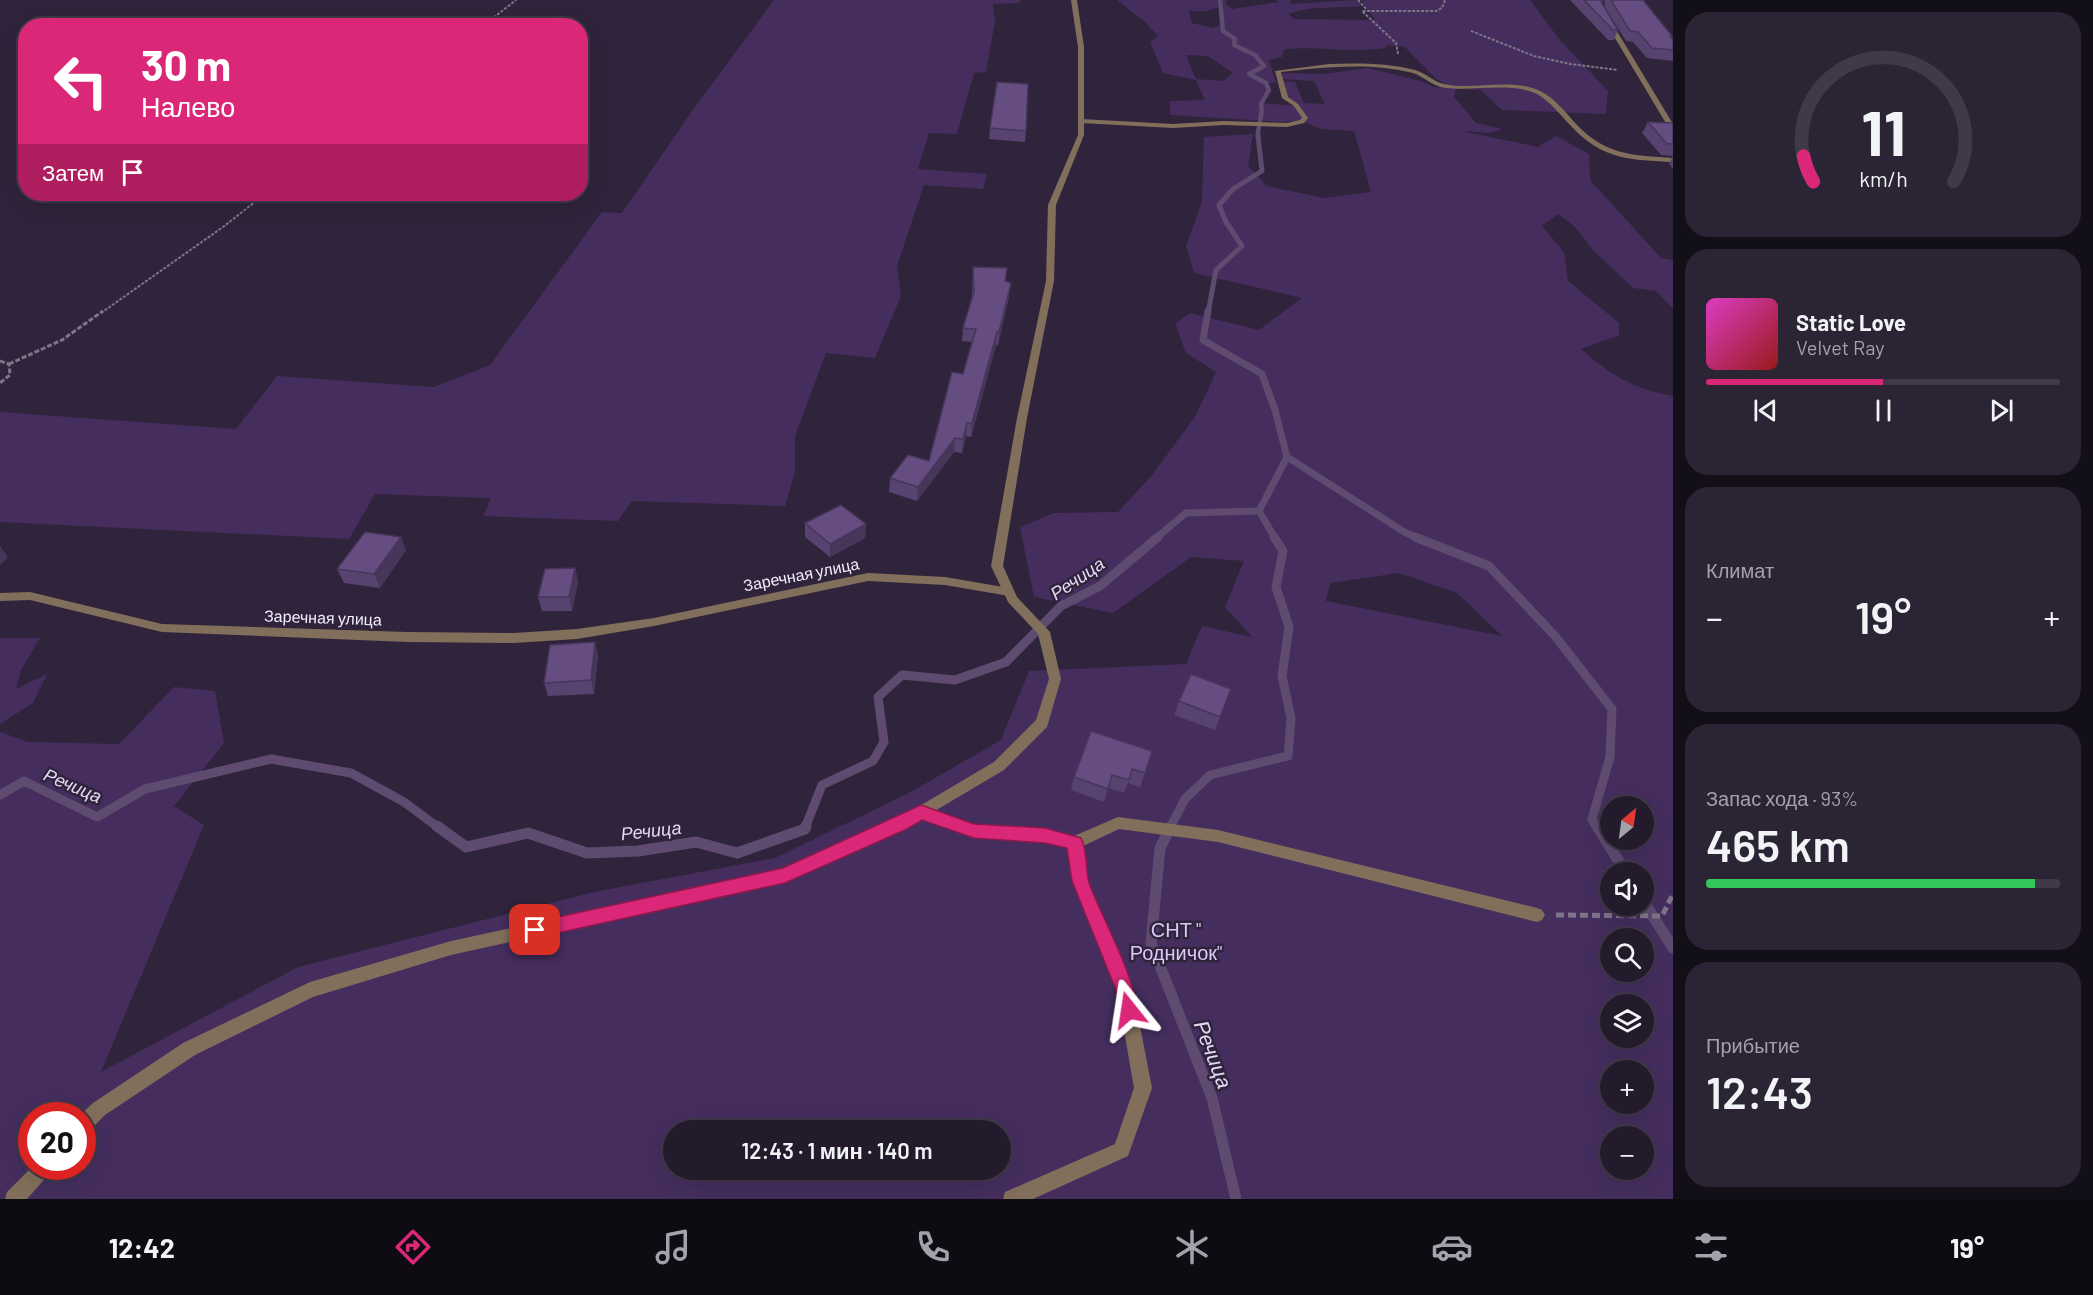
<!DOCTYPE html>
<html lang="ru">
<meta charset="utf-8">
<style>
:root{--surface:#231b2c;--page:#2b2434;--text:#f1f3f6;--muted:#a3a1a9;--line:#403948;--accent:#db2777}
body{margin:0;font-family:Barlow,sans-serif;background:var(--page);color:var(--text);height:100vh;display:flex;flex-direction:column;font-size:22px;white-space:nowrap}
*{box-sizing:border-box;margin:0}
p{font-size:20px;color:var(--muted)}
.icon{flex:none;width:33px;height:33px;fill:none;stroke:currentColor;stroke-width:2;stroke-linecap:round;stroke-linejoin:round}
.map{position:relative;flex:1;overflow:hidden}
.side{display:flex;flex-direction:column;gap:12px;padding:12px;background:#130f18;width:420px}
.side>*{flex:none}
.guide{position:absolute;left:18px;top:18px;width:570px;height:183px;border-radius:24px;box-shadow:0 6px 24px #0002,0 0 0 2px var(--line);background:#db2777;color:#fff;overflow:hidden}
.needle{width:39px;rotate:29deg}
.buttons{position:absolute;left:1600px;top:796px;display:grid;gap:12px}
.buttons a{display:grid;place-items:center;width:54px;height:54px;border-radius:50%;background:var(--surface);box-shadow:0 6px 24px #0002,0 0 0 2px var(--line);font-size:30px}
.speed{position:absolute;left:18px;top:1102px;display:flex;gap:12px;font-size:30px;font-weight:700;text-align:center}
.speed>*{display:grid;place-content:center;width:78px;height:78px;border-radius:50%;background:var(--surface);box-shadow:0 6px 24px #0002,0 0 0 2px var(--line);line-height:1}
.speed .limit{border:9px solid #d22;background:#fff;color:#111}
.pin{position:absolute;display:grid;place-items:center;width:51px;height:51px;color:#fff;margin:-26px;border-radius:12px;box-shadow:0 3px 9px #0006}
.me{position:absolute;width:66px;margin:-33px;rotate:345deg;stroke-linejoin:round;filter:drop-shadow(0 0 4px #0008)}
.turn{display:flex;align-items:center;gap:21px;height:126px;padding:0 24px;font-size:27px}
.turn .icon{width:78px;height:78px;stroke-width:2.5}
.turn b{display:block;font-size:42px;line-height:51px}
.then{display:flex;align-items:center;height:57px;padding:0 24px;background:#0003;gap:12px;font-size:22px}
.big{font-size:45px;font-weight:600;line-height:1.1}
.side .widget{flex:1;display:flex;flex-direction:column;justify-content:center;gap:9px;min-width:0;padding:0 21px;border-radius:24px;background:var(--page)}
.side .dial{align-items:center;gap:0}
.dial svg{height:156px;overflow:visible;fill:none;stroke:var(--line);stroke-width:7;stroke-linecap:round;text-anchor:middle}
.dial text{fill:var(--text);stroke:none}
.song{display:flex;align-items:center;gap:18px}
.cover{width:72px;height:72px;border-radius:9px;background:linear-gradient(135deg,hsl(310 70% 55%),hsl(0 70% 35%))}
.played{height:6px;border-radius:3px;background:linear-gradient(90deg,var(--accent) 50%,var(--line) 50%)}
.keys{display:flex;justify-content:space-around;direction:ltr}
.heat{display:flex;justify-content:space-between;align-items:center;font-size:33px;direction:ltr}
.charge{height:9px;border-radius:4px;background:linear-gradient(90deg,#34c759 93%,var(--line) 0)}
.trip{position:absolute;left:663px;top:1120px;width:348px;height:60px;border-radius:30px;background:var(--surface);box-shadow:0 6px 24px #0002,0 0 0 2px var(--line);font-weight:600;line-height:60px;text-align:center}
.tab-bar{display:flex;height:96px;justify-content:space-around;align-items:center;background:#0e0b12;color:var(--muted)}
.tab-bar .icon{width:42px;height:42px}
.tab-bar .selected{color:var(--accent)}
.tab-bar b{font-size:27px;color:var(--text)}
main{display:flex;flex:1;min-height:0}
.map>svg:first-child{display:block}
.green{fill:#452e5e;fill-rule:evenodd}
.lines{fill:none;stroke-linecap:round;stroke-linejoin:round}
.stream-far4{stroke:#5f4b70;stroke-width:4.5}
.stream-far3{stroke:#5f4b70;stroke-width:5}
.stream-far2{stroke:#5f4b70;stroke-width:7}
.stream-far1{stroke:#5f4b70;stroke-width:9}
.stream{stroke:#5f4b70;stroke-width:11}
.path-far2{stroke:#7e7589;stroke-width:2;stroke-dasharray:3 1.5;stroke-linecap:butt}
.path-far1{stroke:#7e7589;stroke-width:3;stroke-dasharray:5 2;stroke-linecap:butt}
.path{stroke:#7e7589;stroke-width:5;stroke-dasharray:8 4;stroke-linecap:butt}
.lane{fill:#826f5b;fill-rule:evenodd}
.street{fill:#826f5b;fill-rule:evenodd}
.wall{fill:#58426f}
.shaded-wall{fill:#47365a}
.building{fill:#664d81;stroke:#47365a;stroke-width:1.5}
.route{fill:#db2777;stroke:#8e194d;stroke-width:1.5}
.labels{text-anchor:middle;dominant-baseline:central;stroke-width:5;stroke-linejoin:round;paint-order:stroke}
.street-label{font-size:16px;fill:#f3edfc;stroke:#2f243b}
.water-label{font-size:18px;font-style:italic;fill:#e6d8f8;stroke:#2f243b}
.near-park-label{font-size:20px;fill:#ddc7f8;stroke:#2f243b}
.near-water-label{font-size:21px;font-style:italic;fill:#e6d8f8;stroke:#2f243b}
</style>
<main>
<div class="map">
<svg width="1673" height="1199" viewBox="0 0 1673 1199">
<rect width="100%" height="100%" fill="#2f243b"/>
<path class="green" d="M 774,0 L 1020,0 L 1020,3 L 993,4 L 995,21 L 986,72 L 974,73 L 957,134 L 929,133 L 918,169 L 987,174 L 983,189 L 924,185 L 897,266 L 901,296 L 875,358 L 826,353 L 795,436 L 795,472 L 785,506 L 632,501 L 618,521 L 483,516 L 491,498 L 375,494 L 349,539 L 0,522 L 0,412 L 236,429 L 277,376 L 434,387 L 490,365 L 602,212 L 622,213 L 690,114 Z
M 1117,0 L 1226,0 L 1226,4 L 1232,9 L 1279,2 L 1276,0 L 1290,0 L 1291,4 L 1356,0 L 1361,6 C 1336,9 1311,5 1289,14 L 1293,19 L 1375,20 L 1361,0 L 1530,0 L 1559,39 L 1608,91 L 1606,114 L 1502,110 L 1481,90 L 1456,89 L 1454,97 L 1476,123 L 1503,129 L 1490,133 L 1461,131 L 1538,147 L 1556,136 L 1589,154 L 1590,180 L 1661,258 L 1673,260 L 1673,309 L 1656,291 L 1633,288 L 1594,251 L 1574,226 L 1558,214 L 1542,226 L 1564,252 L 1568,281 L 1619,323 L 1619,335 L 1581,349 C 1611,375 1633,389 1673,396 L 1673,1199 L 0,1199 L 0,732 L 28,742 L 119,744 L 174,687 L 215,691 L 224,743 L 174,806 L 204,825 L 101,1072 L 298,967 L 594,892 L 775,858 L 909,793 L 1001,740 L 1029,671 L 1186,664 L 1202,626 L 1252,637 L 1225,607 L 1244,561 L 1191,557 L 1113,613 L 1034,597 L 1020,527 L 1054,513 L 1118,512 L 1153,474 L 1196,415 L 1216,372 L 1186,353 L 1175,324 L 1190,313 L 1259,330 L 1302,298 L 1194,273 L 1186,246 L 1202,202 L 1204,137 L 1253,134 L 1248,166 L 1267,186 L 1324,198 L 1371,192 L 1354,131 L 1322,129 L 1302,121 L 1283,122 L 1170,115 L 1170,101 L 1205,100 L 1196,80 L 1163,73 L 1150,42 L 1158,36 L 1144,21 ZM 1221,6 L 1224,23 L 1213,28 L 1192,23 L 1189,11 L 1208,11 ZM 1387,45 L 1405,47 L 1436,79 L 1454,88 L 1434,87 L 1421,81 L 1367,68 L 1325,74 L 1283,73 L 1282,79 L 1314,81 L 1325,104 L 1304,103 L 1295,82 L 1283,81 L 1286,101 L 1296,106 L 1262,103 L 1269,90 L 1266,83 L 1276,83 L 1269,60 L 1282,57 L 1284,49 C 1318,46 1352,53 1385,48 ZM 1186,55 L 1208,56 L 1233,73 L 1223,81 L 1196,79 ZM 1399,573 L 1457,593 L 1502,636 L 1326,601 L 1330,583 ZM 1611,807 L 1644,807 L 1644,840 L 1611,840 ZM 1611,873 L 1644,873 L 1644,906 L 1611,906 ZM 1611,939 L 1644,939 L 1644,972 L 1611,972 ZM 1611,1005 L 1644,1005 L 1644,1038 L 1611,1038 ZM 1611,1071 L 1644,1071 L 1644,1104 L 1611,1104 ZM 32,1116 L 82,1116 L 82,1167 L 32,1167 ZM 674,1131 L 1000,1131 L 1000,1170 L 674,1170 ZM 1611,1137 L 1644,1137 L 1644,1170 L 1611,1170 Z
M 0,638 L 40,638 L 21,670 L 16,689 L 47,674 L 33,703 L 0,724 Z"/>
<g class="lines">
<path class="stream-far4" d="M 1220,0 L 1223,31 L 1235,39 L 1234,45 L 1255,55 L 1264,66 L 1249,74 L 1266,83 L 1269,90 L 1261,104 C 1264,115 1257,125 1258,137"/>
<path class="stream-far3" d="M 1208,313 L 1216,270 L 1242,246 L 1226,222 L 1219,205 L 1233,189 L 1262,171 L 1258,136"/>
<path class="stream-far2" d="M 1208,311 L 1203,340 L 1262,374 L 1275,410 L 1287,457 L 1259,511
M 1287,457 L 1406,533 L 1419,538
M 1259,511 L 1275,538
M 1156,538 L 1186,513 L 1259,511"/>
<path class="stream-far1" d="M 1415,537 L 1489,566 L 1555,636 L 1612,709 L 1610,757 L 1592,819 L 1597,828
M 0,795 L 24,781 L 97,817 L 145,789 L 271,759 L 351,773 L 404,802 L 439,828
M 805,828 L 822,785 L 873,761 L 884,742 L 878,697 L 902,675 L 955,680 L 1006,662 L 1061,606 L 1100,586 L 1158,537
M 1170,828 L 1185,799 L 1210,775 L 1288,756 L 1291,718 L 1282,676 L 1289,627 L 1276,587 L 1283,551 L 1274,537"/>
<path class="stream" d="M 437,826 L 466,847 L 528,833 L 587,853 L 638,851 L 696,842 L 737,853 L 805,829 L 806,826
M 1171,826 L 1160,848 L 1151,943 L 1212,1098 L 1236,1199
M 1597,826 L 1626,873
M 1644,902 L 1673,948"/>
<path class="path-far2" d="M 1358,0 L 1367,10
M 483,26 L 516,0
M 1471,31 L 1534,56 L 1570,64 L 1618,70
M 1398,54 L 1396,43 L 1362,11 L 1436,11 L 1442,8 L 1445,0
M 101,313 L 223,227 L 265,194"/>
<path class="path-far1" d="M 0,361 L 9,364 L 10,375 L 0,383
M 9,364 L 62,340 L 103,311"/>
<path class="path" d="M 1556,915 L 1662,916 L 1673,894"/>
<path class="lane" d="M 1329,64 C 1358,63 1387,63 1415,70 C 1426,73 1434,82 1444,84 C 1475,91 1510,77 1540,91 C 1555,98 1566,113 1577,125 C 1607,156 1633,155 1673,158 L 1673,162 C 1632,160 1603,160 1573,128 C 1562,117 1551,102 1537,94 C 1512,82 1473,91 1446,88 C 1433,87 1425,77 1413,73 C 1371,62 1324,67 1281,72 L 1288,97 L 1298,104 L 1308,118 L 1304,123 L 1287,127 L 1224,125 L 1173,128 L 1081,123 L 1078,121 L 1081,119 L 1173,124 L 1224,121 L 1287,123 L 1300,120 L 1302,118 L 1294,106 L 1282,98 L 1275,71 Z
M 868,573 L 945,577 L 1009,588 L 1015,592 L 1009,596 L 945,585 L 868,581 L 654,626 L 577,639 L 514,643 L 407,642 L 162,632 L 30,600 L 0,601 L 0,593 L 30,592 L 162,624 L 407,632 L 514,633 L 577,629 L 654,618 Z
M 920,806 L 974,825 L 1045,829 L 1074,836 L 1118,817 L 1218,830 L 1537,908 L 1542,910 L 1545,915 L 1542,920 L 1537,922 L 1218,842 L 1119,829 L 1083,846 L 1088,881 L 1133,990 L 1152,1088 L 1128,1156 L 1033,1199 L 1003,1199 L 1005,1192 L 1115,1144 L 1134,1088 L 1117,990 L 1072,881 L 1068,848 L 1045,841 L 974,837 L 915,816 L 913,812 L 915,808 Z"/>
<path class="street" d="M 1071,0 L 1077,0 L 1084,47 L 1084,135 L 1056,205 L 1054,281 L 1027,418 L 1003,566 L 1017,597 L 1050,632 L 1061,679 L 1047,727 L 1004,770 L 906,828 L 790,880 L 451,955 L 313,997 L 195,1055 L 105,1115 L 88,1132 L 82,1135 L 82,1116 L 79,1116 L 93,1103 L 183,1043 L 310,982 L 451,941 L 783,869 L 896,820 L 994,762 L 1036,720 L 1049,679 L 1038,634 L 1008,602 L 991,566 L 1017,418 L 1046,281 L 1048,205 L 1078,135 L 1078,47 Z
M 1596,0 L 1602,0 L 1603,8 L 1673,124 L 1673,132 L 1670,130 L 1597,8 Z
M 32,1167 L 53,1167 L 50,1173 L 27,1199 L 5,1199 L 7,1192 Z"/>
</g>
<path class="wall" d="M 1570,0 L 1600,0 L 1618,30 L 1614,40 L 1608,40 Z
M 1604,0 L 1643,0 L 1672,36 L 1671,38 L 1673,40 L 1673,61 L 1647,58 L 1633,42 L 1626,41 L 1605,7 Z
M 1648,122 L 1673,123 L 1673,169 L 1669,164 L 1673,156 L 1661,155 L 1642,133 Z
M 990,128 L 1026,131 L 1025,142 L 989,139 Z
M 973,267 L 1005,281 L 1009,296 L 998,345 L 996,345 L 971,437 L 966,436 L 962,453 L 954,452 L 917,501 L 889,492 L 890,478 L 929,461 L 963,374 L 972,342 L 962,341 L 963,328 L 972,296 Z
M 805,523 L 866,524 L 865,538 L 830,557 L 805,537 Z
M 406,550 L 380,588 L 344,583 L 337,569 Z
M 575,568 L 578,582 L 572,611 L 542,611 L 538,597 Z
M 595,642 L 598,656 L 594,694 L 548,696 L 544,683 Z
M 1231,689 L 1215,730 L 1174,715 L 1179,701 Z
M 1091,731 L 1145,773 L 1140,787 L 1128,783 L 1124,793 L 1108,788 L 1104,802 L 1071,790 L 1074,777 Z"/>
<path class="shaded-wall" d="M 1011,283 L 1009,296 L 998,345 L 999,332 Z
M 997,332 L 996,345 L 971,437 L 972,423 Z
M 967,423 L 966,436 L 962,453 L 963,439 Z
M 955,438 L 954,452 L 917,501 L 918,487 Z
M 866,524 L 865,538 L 830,557 L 830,544 Z
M 401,537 L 406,550 L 380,588 L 374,574 Z
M 0,546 L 8,557 L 0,565 Z
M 575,568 L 578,582 L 572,611 L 569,597 Z
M 595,642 L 598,656 L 594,694 L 591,680 Z"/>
<path class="building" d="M 1584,0 L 1600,0 L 1618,30 L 1613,30 Z
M 1611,0 L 1643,0 L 1672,36 L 1670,36 L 1673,40 L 1673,50 L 1652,48 L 1638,32 L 1630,31 Z
M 997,82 L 1028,84 L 1026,131 L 990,128 Z
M 1648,122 L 1673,123 L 1673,144 L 1667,144 Z
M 973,267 L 1007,268 L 1005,281 L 1011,283 L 999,332 L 997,332 L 972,423 L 967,423 L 963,439 L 955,438 L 918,487 L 890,478 L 908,455 L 929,461 L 952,372 L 963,374 L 976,329 L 963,328 L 974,292 Z
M 841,505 L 866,524 L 830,544 L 805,523 Z
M 365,532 L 401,537 L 374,574 L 337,569 Z
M 575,568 L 569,597 L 538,597 L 545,569 Z
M 595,642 L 591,680 L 544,683 L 550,645 Z
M 1191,674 L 1231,689 L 1220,717 L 1179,701 Z
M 1091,731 L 1152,751 L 1145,773 L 1132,769 L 1129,780 L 1112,775 L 1108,789 L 1074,777 Z"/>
<path class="route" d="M 921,805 L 974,824 L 1045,828 L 1081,838 C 1088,851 1085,868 1089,883 C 1098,910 1145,994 1135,1017 L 1129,1019 L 1122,1017 L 1116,990 L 1072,881 L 1067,848 L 1045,843 L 974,838 L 922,820 L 907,829 L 785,883 L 535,938 L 528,936 L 526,930 L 528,924 L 535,922 L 783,868 Z"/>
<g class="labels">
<g class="street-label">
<text transform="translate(801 574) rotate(-11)">Заречная улица</text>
<text transform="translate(323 617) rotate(2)">Заречная улица</text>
</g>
<g class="water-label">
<text transform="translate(1077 578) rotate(-34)">Речица</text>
<text transform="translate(73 785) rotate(23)">Речица</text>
<text transform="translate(651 830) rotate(-6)">Речица</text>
</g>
<g class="near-park-label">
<text x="1176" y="929">СНТ "<tspan x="1176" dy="23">Родничок"</tspan></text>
</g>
<g class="near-water-label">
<text transform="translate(1214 1054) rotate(69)">Речица</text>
</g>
</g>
</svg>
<div class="buttons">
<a><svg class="needle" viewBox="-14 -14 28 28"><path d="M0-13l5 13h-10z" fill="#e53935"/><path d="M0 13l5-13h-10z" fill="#a3a1a9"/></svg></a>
<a><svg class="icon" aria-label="sound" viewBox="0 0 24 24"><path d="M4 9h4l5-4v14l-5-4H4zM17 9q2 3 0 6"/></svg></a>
<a><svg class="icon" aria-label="search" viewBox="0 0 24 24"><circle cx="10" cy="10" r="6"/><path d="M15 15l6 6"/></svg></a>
<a><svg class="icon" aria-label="layers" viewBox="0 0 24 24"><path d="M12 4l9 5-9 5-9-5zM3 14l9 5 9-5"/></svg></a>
<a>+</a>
<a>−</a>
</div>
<div class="speed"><div class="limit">20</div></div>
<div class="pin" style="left:535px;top:930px;background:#d93025"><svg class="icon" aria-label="arrive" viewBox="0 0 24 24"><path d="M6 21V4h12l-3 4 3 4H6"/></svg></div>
<svg class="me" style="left:1129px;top:1010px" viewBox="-20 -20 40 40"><path d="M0-17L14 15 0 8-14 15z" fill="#db2777" stroke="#fff" stroke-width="4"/></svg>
<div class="trip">12:43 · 1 мин · 140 m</div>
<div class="guide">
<div class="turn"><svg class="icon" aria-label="left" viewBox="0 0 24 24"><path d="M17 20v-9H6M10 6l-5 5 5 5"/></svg><div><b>30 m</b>Налево</div></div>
<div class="then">Затем<svg class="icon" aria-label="arrive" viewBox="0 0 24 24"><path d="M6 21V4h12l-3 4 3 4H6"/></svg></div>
</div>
</div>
<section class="side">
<div class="widget dial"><svg viewBox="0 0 100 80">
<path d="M14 69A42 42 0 1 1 86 69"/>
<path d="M14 69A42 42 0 0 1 9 56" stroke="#db2777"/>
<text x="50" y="56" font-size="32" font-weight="700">11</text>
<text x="50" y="72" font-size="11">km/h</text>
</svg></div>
<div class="widget">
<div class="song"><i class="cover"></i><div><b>Static Love</b><p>Velvet Ray</p></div></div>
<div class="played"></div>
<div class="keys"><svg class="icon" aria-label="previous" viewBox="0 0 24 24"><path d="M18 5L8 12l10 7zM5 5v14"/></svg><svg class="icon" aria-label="pause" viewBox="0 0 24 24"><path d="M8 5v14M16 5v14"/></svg><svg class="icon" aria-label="next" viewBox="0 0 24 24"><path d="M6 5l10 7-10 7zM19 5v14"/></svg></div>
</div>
<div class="widget"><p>Климат</p>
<div class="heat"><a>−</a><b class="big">19°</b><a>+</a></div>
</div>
<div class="widget"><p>Запас хода · 93%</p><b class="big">465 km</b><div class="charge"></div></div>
<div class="widget"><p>Прибытие</p><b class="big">12:43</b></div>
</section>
</main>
<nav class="tab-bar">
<b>12:42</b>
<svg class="icon selected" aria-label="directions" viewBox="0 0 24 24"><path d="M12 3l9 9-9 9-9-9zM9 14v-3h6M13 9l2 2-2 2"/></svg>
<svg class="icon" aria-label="music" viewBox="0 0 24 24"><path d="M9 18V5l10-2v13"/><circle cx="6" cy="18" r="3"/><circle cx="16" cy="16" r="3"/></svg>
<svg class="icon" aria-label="phone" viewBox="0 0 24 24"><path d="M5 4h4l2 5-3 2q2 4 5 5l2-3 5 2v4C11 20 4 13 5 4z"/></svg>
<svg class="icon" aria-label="climate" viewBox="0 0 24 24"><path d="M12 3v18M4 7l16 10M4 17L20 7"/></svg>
<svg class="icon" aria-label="car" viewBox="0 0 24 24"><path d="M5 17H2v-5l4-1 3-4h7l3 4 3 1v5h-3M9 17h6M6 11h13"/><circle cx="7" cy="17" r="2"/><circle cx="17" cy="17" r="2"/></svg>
<svg class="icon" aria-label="filters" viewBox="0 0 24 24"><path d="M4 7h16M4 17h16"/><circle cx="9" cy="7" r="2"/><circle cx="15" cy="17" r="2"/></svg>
<b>19°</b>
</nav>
